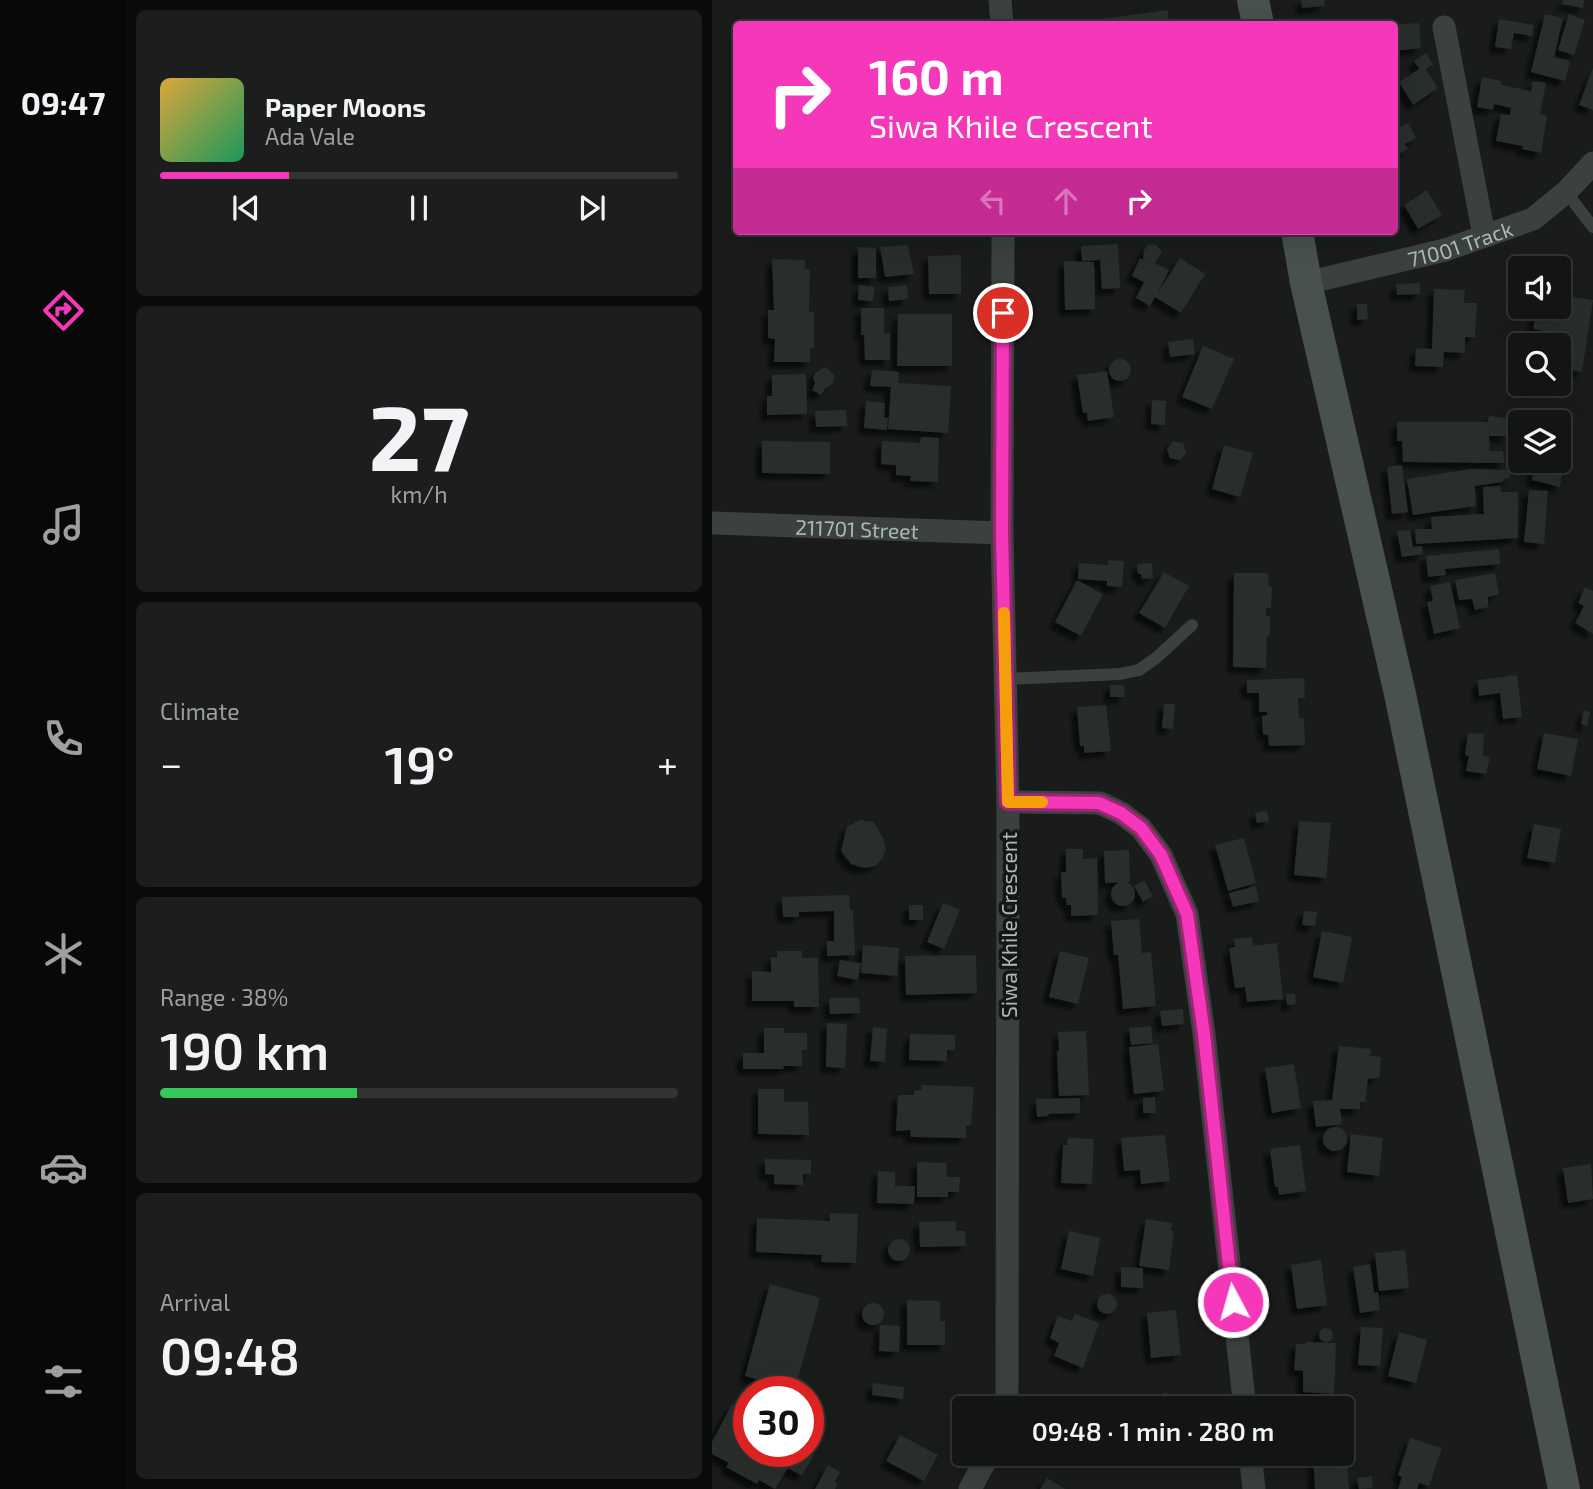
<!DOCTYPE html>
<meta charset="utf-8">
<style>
:root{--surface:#131514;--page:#1c1e1d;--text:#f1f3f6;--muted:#9d9fa0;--line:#323434;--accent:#f538b9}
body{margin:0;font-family:"Exo 2",sans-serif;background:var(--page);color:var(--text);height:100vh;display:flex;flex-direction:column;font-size:26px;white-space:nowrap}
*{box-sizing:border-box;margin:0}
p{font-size:23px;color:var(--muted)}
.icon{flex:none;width:38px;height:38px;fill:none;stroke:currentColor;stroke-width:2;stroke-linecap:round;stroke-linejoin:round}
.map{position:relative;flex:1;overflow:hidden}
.panel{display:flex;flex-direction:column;gap:10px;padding:10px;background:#0a0c0b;width:586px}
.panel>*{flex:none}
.banner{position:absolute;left:21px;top:21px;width:665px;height:214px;border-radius:7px;box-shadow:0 7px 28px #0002,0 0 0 2px var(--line);background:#f538b9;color:#fff;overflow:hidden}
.tools{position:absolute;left:796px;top:256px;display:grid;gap:14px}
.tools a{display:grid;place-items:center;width:63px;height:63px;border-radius:7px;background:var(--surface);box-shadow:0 7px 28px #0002,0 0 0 2px var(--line);font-size:35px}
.speed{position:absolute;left:21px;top:1376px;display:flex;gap:14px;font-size:35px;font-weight:700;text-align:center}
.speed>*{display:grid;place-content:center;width:91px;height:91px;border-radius:50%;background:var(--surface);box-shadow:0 7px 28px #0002,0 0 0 2px var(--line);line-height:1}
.speed .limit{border:10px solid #d22;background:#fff;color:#111}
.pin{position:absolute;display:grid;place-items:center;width:60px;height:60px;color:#fff;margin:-30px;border:4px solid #fff;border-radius:50%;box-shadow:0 2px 7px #0007}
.me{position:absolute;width:77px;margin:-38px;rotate:354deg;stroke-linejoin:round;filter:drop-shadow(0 0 5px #0008)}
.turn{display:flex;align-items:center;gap:24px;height:147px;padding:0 21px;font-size:32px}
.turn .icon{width:91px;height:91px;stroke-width:2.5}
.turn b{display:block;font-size:49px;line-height:60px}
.lanes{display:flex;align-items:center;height:66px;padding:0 21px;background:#0003;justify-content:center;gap:35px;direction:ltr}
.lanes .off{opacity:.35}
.big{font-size:52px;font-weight:600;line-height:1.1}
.panel .widget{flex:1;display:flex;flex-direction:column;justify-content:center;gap:10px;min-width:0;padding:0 24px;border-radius:10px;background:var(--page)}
.panel .dial{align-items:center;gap:0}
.dial b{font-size:91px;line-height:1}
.song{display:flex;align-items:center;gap:21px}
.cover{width:84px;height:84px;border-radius:10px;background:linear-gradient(135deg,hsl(40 70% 55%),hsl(150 70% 35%))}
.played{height:7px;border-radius:4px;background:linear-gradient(90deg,var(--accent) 25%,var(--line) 25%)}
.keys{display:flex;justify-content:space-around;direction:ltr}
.heat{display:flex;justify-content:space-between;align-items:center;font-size:38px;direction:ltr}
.charge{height:10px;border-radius:5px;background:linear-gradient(90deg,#34c759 38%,var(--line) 0)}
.trip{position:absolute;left:240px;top:1396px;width:402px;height:70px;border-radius:7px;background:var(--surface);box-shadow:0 7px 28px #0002,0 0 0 2px var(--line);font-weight:600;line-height:70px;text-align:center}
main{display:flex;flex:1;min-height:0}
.menu{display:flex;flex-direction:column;width:126px;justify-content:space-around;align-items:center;background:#080808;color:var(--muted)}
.menu .icon{width:49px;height:49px}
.menu .active{color:var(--accent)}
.menu b{font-size:32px;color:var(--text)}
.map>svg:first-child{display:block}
.building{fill:#292d2c;filter:url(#shadow)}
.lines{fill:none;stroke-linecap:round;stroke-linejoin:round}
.lane{stroke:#3a413e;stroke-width:12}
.street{stroke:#3a413e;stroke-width:23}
.secondary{stroke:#48514c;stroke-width:32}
.route-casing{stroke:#9f2478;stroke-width:18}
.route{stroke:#f538b9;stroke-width:12}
.slow{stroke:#f59e0b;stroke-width:12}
.labels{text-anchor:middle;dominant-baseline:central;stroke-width:7;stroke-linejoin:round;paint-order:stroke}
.street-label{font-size:21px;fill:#acbbb1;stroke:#141716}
</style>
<main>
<nav class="menu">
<b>09:47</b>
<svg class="icon active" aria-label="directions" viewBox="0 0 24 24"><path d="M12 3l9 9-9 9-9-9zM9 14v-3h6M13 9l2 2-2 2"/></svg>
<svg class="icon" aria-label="music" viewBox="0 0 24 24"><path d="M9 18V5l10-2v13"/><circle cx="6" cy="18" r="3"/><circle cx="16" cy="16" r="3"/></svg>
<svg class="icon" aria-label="phone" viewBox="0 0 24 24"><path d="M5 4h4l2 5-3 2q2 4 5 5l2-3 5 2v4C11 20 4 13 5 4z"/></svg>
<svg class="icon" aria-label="climate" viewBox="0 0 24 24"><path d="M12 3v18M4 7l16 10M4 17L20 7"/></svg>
<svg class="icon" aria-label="car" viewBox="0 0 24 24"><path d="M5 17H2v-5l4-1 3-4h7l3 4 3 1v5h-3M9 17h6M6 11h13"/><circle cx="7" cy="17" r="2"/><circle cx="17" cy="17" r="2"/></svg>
<svg class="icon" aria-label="filters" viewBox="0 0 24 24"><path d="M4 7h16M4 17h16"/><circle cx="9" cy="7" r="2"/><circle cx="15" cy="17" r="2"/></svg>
</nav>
<section class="panel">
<div class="widget">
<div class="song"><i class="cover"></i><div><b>Paper Moons</b><p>Ada Vale</p></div></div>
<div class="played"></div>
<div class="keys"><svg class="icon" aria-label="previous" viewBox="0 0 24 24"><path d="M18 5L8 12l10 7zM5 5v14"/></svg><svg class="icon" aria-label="pause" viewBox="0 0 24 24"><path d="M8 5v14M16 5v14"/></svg><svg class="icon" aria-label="next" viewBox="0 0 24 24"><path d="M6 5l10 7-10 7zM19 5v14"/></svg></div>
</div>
<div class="widget dial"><b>27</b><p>km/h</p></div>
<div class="widget"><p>Climate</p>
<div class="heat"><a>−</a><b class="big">19°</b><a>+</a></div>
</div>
<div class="widget"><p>Range · 38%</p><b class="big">190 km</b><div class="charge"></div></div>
<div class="widget"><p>Arrival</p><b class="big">09:48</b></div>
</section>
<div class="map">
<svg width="881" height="1489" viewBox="0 0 881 1489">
<defs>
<filter id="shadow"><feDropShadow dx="-6" dy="6" stdDeviation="2" flood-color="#0009"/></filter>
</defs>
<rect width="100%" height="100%" fill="#191c1b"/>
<path class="building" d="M 589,0 L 612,0 L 613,6 L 590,8 Z
M 851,0 L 872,0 L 871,8 L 850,4 Z
M 456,10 L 457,24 L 384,24 L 383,20 Z
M 833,14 L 851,18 L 842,57 L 858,61 L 853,81 L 819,72 Z
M 857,14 L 873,20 L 862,55 L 846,50 Z
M 787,19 L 822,25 L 820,36 L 802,33 L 799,49 L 783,47 Z
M 707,23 L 709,48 L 682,51 L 682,25 Z
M 714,53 L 721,64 L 714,69 L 726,88 L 701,105 L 687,82 L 707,69 L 702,61 Z
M 881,68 L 881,110 L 867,105 Z
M 770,77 L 789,81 L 789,85 L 819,91 L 821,81 L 834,83 L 828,114 L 835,116 L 829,153 L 810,149 L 811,146 L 784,141 L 789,114 L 798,115 L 799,108 L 782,104 L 781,110 L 765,107 Z
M 696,123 L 704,138 L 693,144 L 696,149 L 687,154 L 682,150 L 682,130 Z
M 715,190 L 730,215 L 706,229 L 692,205 Z
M 406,244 L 408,288 L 390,289 L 388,260 L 370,261 L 369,246 Z
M 437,244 L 444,245 L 450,251 L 443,263 L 457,270 L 445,294 L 468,258 L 493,274 L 469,313 L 443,297 L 438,306 L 424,298 L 432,282 L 420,276 L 428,258 L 431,260 L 432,250 Z
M 196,245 L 202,274 L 173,277 L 168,247 Z
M 146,247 L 164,248 L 164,278 L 146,278 Z
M 249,255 L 249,294 L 217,294 L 216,256 Z
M 60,259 L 93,260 L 93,269 L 98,269 L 97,312 L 102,312 L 102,348 L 98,348 L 98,362 L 62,362 L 63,339 L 56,338 L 56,310 L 62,310 Z
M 352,261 L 382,262 L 383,309 L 353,310 Z
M 708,283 L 708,294 L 685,295 L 684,284 Z
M 147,285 L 163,287 L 161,301 L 146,300 Z
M 195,285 L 196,299 L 177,301 L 176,287 Z
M 722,289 L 753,290 L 752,303 L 765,303 L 763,337 L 753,337 L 753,353 L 732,352 L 731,367 L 703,366 L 704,348 L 720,349 Z
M 854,296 L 881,300 L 870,372 L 847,368 L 847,345 L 810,345 L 811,338 L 817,332 L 825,332 L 832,338 L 833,331 L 821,329 L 825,306 L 852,306 Z
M 645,304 L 655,304 L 656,319 L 645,320 Z
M 149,308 L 172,308 L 172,333 L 178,333 L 178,360 L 153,360 L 152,335 L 149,335 Z
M 186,314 L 240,314 L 240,366 L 185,366 Z
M 481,339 L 483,354 L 458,357 L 456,342 Z
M 491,346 L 522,359 L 500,409 L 470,397 Z
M397 370a11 11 0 1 1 22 0a11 11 0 1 1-22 0Z
M 114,367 L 122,375 L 121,383 L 113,389 L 109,395 L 100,390 L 103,383 L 101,378 L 104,372 Z
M 160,370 L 187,372 L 186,383 L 239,386 L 236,433 L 176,429 L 179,387 L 158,386 Z
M 395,371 L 402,417 L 376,421 L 375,413 L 371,413 L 365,375 Z
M 94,374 L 95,414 L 55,415 L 55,396 L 60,396 L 60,375 Z
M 440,400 L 454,401 L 453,425 L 439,424 Z
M 154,401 L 173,403 L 172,417 L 176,418 L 175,430 L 152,428 Z
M 134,410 L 135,426 L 104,427 L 103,411 Z
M 777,416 L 795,418 L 795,436 L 777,436 L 778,451 L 791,451 L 793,463 L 691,462 L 690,441 L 685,441 L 685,422 L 776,422 Z
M 209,437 L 227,438 L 226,482 L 198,481 L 199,476 L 184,475 L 184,465 L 169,464 L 170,441 L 208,443 Z
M 50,441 L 118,442 L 118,474 L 50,473 Z
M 461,441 L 471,443 L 474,453 L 468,460 L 458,458 L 455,449 Z
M 512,445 L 541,453 L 528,497 L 500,489 Z
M 690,465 L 696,512 L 680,514 L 675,467 Z
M 822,468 L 850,472 L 848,487 L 820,480 Z
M 759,469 L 798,470 L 798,478 L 792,479 L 791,482 L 763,486 L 764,506 L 701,515 L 695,479 Z
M 788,486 L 789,492 L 806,492 L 806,538 L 704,544 L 703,529 L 720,529 L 719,517 L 772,514 L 771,487 Z
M 817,490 L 836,491 L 832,544 L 812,542 Z
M 698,530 L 701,547 L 710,546 L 711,554 L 690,557 L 685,531 Z
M 787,549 L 788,564 L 733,569 L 734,575 L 716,577 L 714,556 Z
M 396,560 L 412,561 L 410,587 L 395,586 L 395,581 L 366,579 L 367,563 L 396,565 Z
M 440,563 L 441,578 L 430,579 L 429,574 L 426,574 L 425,564 Z
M 452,572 L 477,586 L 453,628 L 427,613 Z
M 522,573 L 556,573 L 557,587 L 560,587 L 559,608 L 554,608 L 554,616 L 558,616 L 558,636 L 555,635 L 554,668 L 521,667 Z
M 783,573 L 787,594 L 776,597 L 776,607 L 763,610 L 760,599 L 747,600 L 743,580 Z
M 365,580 L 391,594 L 369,636 L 343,622 Z
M 738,582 L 748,628 L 722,634 L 715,602 L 721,601 L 718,586 Z
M 873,587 L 881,591 L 881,634 L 863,623 L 872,606 L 866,603 Z
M 805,675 L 810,717 L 791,719 L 788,693 L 767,696 L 766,680 Z
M 592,678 L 593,698 L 586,698 L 587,718 L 592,718 L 593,745 L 557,746 L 556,735 L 551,734 L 550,716 L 555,715 L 555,712 L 547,712 L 547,693 L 535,693 L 535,680 Z
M 398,685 L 412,685 L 413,697 L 398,697 Z
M 452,704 L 463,704 L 461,729 L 450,728 Z
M 394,705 L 399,751 L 372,753 L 372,746 L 368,746 L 365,707 Z
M 872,710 L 878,712 L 875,726 L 869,724 Z
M 756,733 L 772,734 L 771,756 L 778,757 L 774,774 L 754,771 L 757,756 L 753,755 Z
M 832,733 L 866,739 L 859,776 L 825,769 Z
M 555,811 L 557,821 L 545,823 L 543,813 Z
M 148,820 L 162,822 L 171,838 L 174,849 L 170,859 L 163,866 L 152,868 L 139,864 L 129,851 L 135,827 Z
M 587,821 L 619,823 L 614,878 L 582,875 Z
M 822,824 L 849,829 L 843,863 L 815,858 Z
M 532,838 L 544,883 L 516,891 L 503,845 Z
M 354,849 L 371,849 L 371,859 L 385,858 L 386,915 L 359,916 L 359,905 L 355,905 L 354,898 L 350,898 L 349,872 L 354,872 Z
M 417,850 L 418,882 L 393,883 L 392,851 Z
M 432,880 L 441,896 L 431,902 L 422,886 Z
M399 894a12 12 0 1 1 24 0a12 12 0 1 1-24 0Z
M 544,886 L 547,901 L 521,907 L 517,893 Z
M 137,895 L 138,910 L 141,910 L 143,955 L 115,956 L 115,941 L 122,941 L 122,911 L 87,912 L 87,917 L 71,917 L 70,897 Z
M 231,903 L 248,910 L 232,949 L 215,942 Z
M 197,905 L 211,905 L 211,920 L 197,920 Z
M 592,911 L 605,912 L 603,926 L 590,925 Z
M 427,919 L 430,953 L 439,952 L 444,1006 L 411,1009 L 406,955 L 402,955 L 399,921 Z
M 610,931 L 640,937 L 631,983 L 601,977 Z
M 540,937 L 541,946 L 565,943 L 571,999 L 535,1002 L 533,987 L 523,988 L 517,948 L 523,947 L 522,939 Z
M 151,945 L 187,948 L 185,976 L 149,973 Z
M 65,951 L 90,951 L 90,958 L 106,958 L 107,1007 L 82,1007 L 82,1001 L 40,1001 L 40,971 L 59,972 L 59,957 L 65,957 Z
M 348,951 L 377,958 L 366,1004 L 337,997 Z
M 264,955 L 265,993 L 194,995 L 193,956 Z
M 128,960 L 149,963 L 146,980 L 125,976 Z
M 574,994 L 583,994 L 584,1004 L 575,1005 Z
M 117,998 L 147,998 L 148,1013 L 118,1014 Z
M 471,1009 L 472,1024 L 450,1026 L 448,1011 Z
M 115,1023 L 135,1024 L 133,1068 L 114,1067 Z
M 439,1026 L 441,1043 L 419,1045 L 417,1028 Z
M 161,1027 L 175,1029 L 173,1062 L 158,1061 Z
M 52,1028 L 72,1028 L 72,1033 L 95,1033 L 95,1050 L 90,1050 L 90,1066 L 71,1066 L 72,1069 L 31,1069 L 31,1053 L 52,1053 Z
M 374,1031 L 377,1095 L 347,1096 L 345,1051 L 347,1050 L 346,1032 Z
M 198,1034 L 243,1035 L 243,1050 L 235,1050 L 235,1061 L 197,1060 Z
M 446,1044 L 452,1091 L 422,1094 L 417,1047 Z
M 627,1046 L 659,1049 L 658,1056 L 669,1057 L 667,1078 L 656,1079 L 653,1102 L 648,1102 L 648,1109 L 628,1109 L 630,1124 L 604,1127 L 601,1101 L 620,1100 Z
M 582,1064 L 589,1108 L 560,1113 L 553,1068 Z
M 209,1085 L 262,1087 L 259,1125 L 254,1126 L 254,1138 L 199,1137 L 198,1130 L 184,1131 L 186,1095 L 202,1095 L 202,1091 L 210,1089 Z
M 46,1089 L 72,1089 L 72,1102 L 96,1102 L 97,1135 L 46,1134 Z
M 443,1097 L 444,1113 L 431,1113 L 431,1098 Z
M 368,1098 L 368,1113 L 336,1114 L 337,1116 L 325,1117 L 324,1099 Z
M611 1139a12 12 0 1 1 24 0a12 12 0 1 1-24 0Z
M 639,1134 L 671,1138 L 667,1176 L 635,1172 Z
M 453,1135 L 458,1181 L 429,1184 L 428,1170 L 412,1171 L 409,1138 Z
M 356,1138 L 382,1139 L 380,1184 L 349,1183 L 351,1145 L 355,1145 Z
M 588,1145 L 594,1191 L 567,1195 L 566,1187 L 563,1187 L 558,1149 Z
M 53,1159 L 99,1160 L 99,1174 L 91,1174 L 91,1185 L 62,1184 L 62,1175 L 53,1174 Z
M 205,1162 L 234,1163 L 235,1177 L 248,1177 L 247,1192 L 236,1192 L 236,1197 L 205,1197 Z
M 879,1164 L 881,1199 L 856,1203 L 851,1168 Z
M 166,1171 L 183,1172 L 183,1186 L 203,1186 L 202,1204 L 165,1203 Z
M 118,1213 L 146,1214 L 144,1263 L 109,1262 L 110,1255 L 44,1252 L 45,1218 L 118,1221 Z
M 434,1219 L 460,1223 L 459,1231 L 462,1231 L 457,1270 L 427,1266 Z
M 244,1221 L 244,1231 L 253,1231 L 254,1246 L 208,1247 L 207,1222 Z
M 357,1231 L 388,1238 L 381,1276 L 349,1269 Z
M176 1250a11 11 0 1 1 22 0a11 11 0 1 1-22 0Z
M 693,1250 L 697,1288 L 667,1291 L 663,1253 Z
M 609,1260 L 615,1305 L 585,1309 L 579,1265 Z
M 658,1264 L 662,1293 L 666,1292 L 668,1310 L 648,1313 L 641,1267 Z
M 409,1267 L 431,1268 L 431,1288 L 409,1287 Z
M 58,1284 L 108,1298 L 83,1390 L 33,1376 Z
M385 1304a10 10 0 1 1 20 0a10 10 0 1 1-20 0Z
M 195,1300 L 228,1301 L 228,1321 L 233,1321 L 233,1345 L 195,1345 Z
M150 1314a11 11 0 1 1 22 0a11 11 0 1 1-22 0Z
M 464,1310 L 469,1355 L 439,1358 L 435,1313 Z
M 363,1314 L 387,1323 L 371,1368 L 342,1356 L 347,1343 L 338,1338 L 346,1316 L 360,1321 Z
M 168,1325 L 188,1326 L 187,1352 L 167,1351 Z
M 649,1327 L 671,1328 L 668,1366 L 646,1365 Z
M607 1335a7 7 0 1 1 14 0a7 7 0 1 1-14 0Z
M 687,1332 L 715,1340 L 704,1383 L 676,1376 Z
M 594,1342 L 624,1343 L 622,1394 L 591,1392 L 591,1371 L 582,1370 L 584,1344 L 594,1344 Z
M 161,1383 L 192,1387 L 191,1399 L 160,1395 Z
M 452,1392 L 481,1403 L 478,1409 L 446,1409 Z
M 372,1397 L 395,1409 L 366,1409 Z
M 20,1404 L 37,1413 L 37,1451 L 94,1451 L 102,1455 L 90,1476 L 76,1468 L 63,1489 L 47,1480 L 45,1484 L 14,1467 L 17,1463 L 0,1454 L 0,1442 Z
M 188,1435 L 226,1455 L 212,1481 L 174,1461 Z
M 698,1438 L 730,1448 L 717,1486 L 707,1483 L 705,1489 L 686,1489 L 690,1477 L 686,1475 Z
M 634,1454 L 637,1489 L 603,1489 L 601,1456 Z
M 116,1465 L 128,1472 L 123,1482 L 126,1484 L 123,1489 L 103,1489 Z
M 660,1476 L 661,1488 L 647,1489 L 645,1478 Z
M 335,1478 L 353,1489 L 328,1489 Z"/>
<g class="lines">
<path class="lane" d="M 854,192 L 881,227
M 293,679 L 408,674 L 427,670 L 444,658 L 480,625"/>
<g class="street">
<path d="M 288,0 L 290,24"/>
<path d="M 732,27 L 772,235"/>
<path d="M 291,231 L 290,533 L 296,802 L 295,1397 L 293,1409"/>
<path id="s1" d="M 594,283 L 733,250 L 821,219 L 854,192 L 881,163"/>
<path id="s2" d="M 0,523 L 290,533"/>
<path d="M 296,802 L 388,803 L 409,813 L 429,828 L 449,855 L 475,914 L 492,1034 L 533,1409"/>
<path d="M 538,1454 L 542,1489"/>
<path d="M 258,1489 L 277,1454"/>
</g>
<path class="secondary" d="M 541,0 L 546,24
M 585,231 L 594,283 L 688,694 L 852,1489"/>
</g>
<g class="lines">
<g class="route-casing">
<path id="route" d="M 291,313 L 290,533 L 296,802 L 387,803 L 409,813 L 429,828 L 449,855 L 475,914 L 492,1034 L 521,1302"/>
</g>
<use href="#route" class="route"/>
<path class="slow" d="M 292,613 L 296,802 L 330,802"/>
</g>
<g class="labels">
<g class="street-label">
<text stroke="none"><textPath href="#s1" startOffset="159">71001 Track</textPath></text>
<text stroke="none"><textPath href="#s2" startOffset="145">211701 Street</textPath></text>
<text transform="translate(296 925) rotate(-90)">Siwa Khile Crescent</text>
</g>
</g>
</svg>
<div class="tools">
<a><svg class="icon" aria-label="sound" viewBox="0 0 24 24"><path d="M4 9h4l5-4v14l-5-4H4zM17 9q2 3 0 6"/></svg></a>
<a><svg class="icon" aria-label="search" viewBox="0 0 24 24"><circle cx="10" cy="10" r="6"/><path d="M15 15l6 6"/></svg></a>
<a><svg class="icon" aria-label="layers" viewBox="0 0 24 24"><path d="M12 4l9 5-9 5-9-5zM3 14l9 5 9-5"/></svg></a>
</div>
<div class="speed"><div class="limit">30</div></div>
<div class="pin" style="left:291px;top:313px;background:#d93025"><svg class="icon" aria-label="arrive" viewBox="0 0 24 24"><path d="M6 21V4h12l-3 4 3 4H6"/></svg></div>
<svg class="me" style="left:521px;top:1302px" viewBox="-20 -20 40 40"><circle r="17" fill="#f538b9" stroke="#fff" stroke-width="3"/><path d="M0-11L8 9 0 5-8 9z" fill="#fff"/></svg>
<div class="trip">09:48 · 1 min · 280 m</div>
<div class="banner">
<div class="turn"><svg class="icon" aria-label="right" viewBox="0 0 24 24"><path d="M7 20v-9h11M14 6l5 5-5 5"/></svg><div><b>160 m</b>Siwa Khile Crescent</div></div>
<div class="lanes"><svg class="icon off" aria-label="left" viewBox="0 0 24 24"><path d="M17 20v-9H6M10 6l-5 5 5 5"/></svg><svg class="icon off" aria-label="ahead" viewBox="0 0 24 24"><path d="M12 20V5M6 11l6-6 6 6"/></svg><svg class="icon" aria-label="right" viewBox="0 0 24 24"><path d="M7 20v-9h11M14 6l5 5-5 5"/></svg></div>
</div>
</div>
</main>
